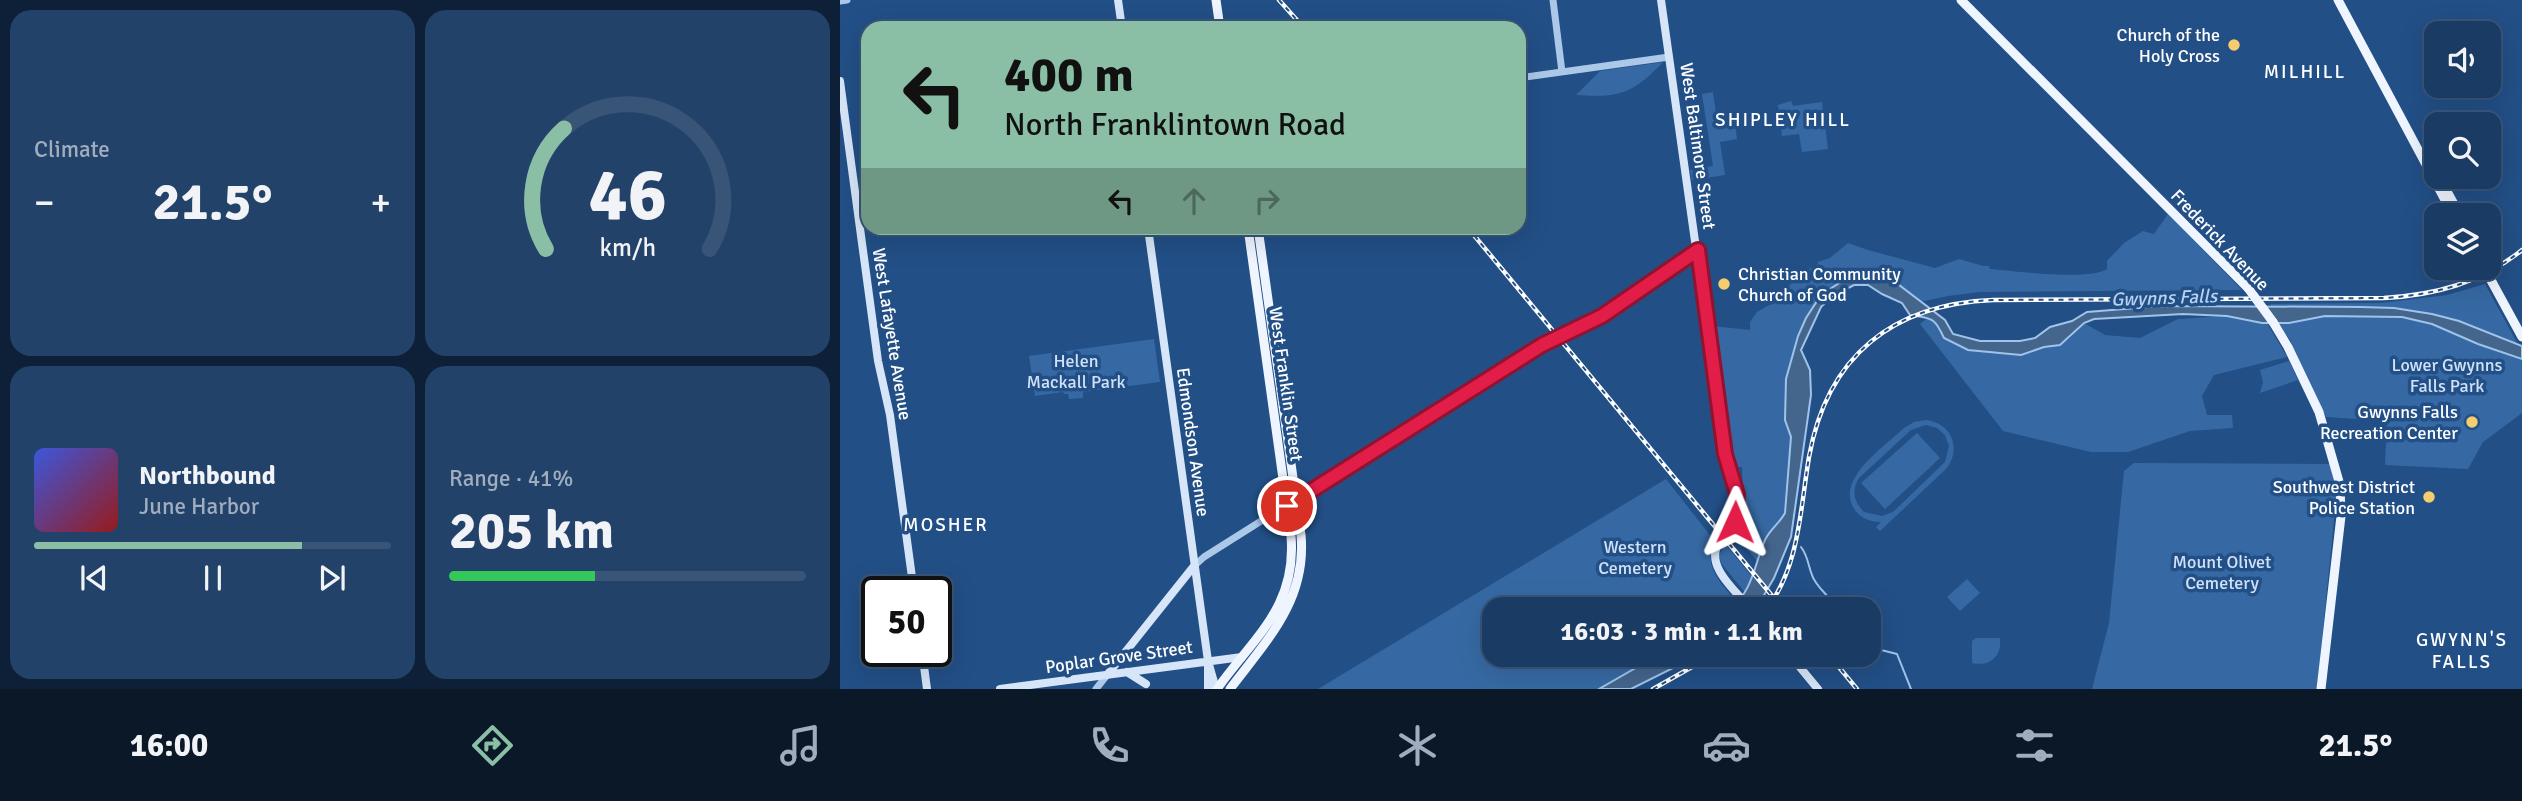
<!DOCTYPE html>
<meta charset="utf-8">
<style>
:root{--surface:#1a3b64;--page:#23426a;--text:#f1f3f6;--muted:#9fadbf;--line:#385578;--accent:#8abfa5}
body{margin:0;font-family:Signika,sans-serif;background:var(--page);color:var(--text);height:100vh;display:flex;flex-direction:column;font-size:26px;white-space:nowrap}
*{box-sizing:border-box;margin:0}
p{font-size:23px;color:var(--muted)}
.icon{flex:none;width:38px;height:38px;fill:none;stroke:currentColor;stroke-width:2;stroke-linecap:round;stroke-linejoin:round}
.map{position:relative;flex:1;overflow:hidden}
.details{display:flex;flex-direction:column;gap:10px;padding:10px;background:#0e2037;width:840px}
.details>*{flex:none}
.guide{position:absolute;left:21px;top:21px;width:665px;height:214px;border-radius:21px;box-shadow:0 7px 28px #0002,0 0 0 2px var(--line);background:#8abfa5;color:#111;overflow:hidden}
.buttons{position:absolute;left:1584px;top:21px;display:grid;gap:14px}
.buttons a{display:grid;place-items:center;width:77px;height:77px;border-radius:14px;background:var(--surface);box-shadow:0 7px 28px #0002,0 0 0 2px var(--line);font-size:35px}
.speed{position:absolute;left:21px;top:576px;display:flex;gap:14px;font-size:35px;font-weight:700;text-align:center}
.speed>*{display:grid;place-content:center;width:91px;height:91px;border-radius:50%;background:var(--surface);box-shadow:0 7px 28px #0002,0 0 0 2px var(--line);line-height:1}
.speed .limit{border:4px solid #111;border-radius:10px;background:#fff;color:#111}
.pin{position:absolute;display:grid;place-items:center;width:60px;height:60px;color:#fff;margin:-30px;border:4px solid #fff;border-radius:50%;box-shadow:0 2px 7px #0007}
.me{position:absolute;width:77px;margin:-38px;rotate:1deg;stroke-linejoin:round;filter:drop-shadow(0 0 5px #0008)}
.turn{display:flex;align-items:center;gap:24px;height:147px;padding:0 28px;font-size:32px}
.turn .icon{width:91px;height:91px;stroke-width:2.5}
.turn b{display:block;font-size:49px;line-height:60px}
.lanes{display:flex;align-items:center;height:66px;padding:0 28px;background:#0003;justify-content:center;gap:35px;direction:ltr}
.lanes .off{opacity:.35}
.big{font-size:52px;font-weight:700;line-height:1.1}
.details .tile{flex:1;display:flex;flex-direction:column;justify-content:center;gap:10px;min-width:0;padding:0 24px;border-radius:21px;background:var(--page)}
.details .dial{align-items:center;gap:0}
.dial svg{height:182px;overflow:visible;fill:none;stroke:var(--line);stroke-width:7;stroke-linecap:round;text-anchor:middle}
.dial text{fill:var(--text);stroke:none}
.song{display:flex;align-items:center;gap:21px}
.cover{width:84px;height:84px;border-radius:10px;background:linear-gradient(135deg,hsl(230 70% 55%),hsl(0 70% 35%))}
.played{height:7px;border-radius:4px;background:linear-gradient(90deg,var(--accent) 75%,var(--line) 75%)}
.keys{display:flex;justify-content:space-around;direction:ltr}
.heat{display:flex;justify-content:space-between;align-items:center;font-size:38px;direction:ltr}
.charge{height:10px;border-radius:5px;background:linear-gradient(90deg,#34c759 41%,var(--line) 0)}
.details .tiles{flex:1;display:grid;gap:10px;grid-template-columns:repeat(2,1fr)}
.trip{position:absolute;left:642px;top:597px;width:399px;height:70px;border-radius:21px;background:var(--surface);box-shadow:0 7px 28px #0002,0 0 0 2px var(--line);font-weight:700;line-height:70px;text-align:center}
.tab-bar{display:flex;height:112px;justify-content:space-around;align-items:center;background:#0a1828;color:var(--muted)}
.tab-bar .icon{width:49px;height:49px}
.tab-bar .current{color:var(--accent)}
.tab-bar b{font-size:32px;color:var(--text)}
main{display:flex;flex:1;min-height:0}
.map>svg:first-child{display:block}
.green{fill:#3669a3;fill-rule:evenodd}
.water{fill:#44658c;stroke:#9fc3ea;stroke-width:2}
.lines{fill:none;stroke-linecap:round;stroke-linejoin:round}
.stream{stroke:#9fc3ea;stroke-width:2}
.tertiary{stroke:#acc8e9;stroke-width:7}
.secondary{stroke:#d6e5f7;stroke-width:8}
.primary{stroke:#eff5fe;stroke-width:9}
.rail-casing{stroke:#fff;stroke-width:4.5}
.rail{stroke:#224f86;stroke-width:2;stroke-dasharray:5;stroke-linecap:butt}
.primary-bridge{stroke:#eff5fe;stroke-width:9}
.route-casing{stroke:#92132f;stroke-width:18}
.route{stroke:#e11d48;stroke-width:12}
.poi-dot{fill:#f5cc6e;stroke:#224f86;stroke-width:2.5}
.labels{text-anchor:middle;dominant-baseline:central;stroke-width:7;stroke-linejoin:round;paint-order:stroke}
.poi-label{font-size:18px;fill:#fff;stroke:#224f86;text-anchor:end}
.street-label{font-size:18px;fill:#fff;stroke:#224f86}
.park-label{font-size:18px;fill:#d0e2f7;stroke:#224f86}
.neighbourhood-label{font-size:19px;letter-spacing:2px;fill:#fff;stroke:#224f86}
.water-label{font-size:19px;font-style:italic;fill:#b7d2f1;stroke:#224f86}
</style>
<main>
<section class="details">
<div class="tiles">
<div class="tile"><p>Climate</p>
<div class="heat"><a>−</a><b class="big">21.5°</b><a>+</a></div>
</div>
<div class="tile dial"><svg viewBox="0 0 100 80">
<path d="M14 69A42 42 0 1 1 86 69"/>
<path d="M14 69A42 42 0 0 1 22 16" stroke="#8abfa5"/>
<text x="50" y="56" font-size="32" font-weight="700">46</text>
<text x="50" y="72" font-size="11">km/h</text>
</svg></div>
<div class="tile">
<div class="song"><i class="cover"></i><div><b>Northbound</b><p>June Harbor</p></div></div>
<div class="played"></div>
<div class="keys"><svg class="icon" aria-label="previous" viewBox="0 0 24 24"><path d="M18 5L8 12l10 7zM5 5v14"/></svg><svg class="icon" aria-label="pause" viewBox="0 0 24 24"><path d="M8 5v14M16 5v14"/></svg><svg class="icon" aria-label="next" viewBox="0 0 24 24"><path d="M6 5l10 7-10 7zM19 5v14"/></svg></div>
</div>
<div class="tile"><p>Range · 41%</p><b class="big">205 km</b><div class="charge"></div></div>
</div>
</section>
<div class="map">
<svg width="1682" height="689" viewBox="0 0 1682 689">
<rect width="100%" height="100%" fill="#224f86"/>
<path class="green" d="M 823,62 C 793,94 779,98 736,95 L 760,71 Z
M 873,92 L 876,113 L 893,110 L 897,139 L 880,142 L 885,175 L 852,180 L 850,170 L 873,166 L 862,94 Z
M 951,101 L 953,106 L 982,102 L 988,149 L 962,152 L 959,134 L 942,136 L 938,105 Z
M 1328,214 L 1402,290 L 1140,292 L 1108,296 L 1080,302 L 1019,281 L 981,300 L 956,354 L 957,438 L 952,501 L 924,569 L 894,534 L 901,526 L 904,518 L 902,467 L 894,468 L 890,462 L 872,326 L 910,330 L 910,322 L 917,312 L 938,300 L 958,275 L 978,264 L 978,262 L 990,258 L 1008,243 L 1028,250 L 1095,268 L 1119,259 L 1143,266 L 1149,266 L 1150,269 C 1175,271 1249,281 1267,269 L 1267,261 L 1284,243 L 1303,231 L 1314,234 Z
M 1384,247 L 1404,259 L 1414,269 L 1403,275 L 1380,253 Z
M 1645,284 L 1682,352 L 1682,413 L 1643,442 L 1628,469 L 1545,465 L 1547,421 L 1486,417 L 1450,340 L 1427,307 L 1432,307 L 1430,304 L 1542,303 L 1607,295 Z
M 1387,316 L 1427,323 L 1447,357 L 1374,375 L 1362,396 L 1367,415 L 1392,415 L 1393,428 L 1350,431 L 1288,452 L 1251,452 L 1163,431 L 1080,324 L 1089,317 L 1100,326 L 1101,331 L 1124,348 L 1174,355 L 1228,340 L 1244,323 L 1265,335 L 1300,338 L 1338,319 Z
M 314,339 L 320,382 L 243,392 L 243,398 L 229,399 L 228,394 L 224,394 L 223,392 L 195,396 L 189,356 Z
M 1449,361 L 1458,380 L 1420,393 L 1423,382 L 1420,370 Z
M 1086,420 C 1112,423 1122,449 1106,469 L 1040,531 L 1036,527 L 1041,522 C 1030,522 1019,518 1013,507 C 997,478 1045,446 1064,428 L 1074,422 ZM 1086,425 L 1097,428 L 1105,435 L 1109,446 L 1105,462 L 1053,512 L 1042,516 L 1024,512 C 1014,502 1011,490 1019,478 L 1071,430 Z
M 1077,433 L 1100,458 L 1045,509 L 1021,483 Z
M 1294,463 L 1490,464 L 1495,485 L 1496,500 L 1477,689 L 1252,689 L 1269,623 L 1284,471 Z
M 826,479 L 873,539 L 874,543 C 861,569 888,590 903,609 L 654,609 L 654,654 L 842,655 L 777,689 L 478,689 Z
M 885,544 L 922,589 L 912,601 L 881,563 L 879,555 Z
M 1127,579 L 1140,593 L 1120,611 L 1107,597 Z
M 1136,638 L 1160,638 C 1162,657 1150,667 1132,663 L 1132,641 Z"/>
<path class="water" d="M 1027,275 L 1059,285 L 1105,320 L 1113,334 L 1140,341 L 1180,341 L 1195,338 L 1210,327 L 1232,321 L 1247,312 L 1322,306 L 1521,307 L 1554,308 L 1592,314 L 1619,321 L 1682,346 L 1682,359 L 1638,344 L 1592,324 L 1562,317 L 1485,316 L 1449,323 L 1422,323 L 1387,316 L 1343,314 L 1254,319 L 1244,323 L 1220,345 L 1204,347 L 1181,355 L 1128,350 L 1104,338 C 1094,316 1092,319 1070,315 L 1062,303 L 1042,294 L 1028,285 L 1014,285 L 991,297 L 981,307 L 961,350 L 970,370 L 971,395 L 951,537 L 934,578 L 916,609 L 890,609 C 913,591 914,565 925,540 C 930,529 939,524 945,513 L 951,437 L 945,420 L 946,379 L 958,336 L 966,318 L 981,295 L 1010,276 Z
M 820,654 L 859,655 L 791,689 L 759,689 Z"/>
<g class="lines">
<path class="stream" d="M 961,547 C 968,556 968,565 972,575 C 976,588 991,596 996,609
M 1029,647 L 1057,654 L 1071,689"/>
<path class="tertiary" d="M 713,0 L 722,72
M 0,1 L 7,0
M 679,78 L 829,57
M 354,566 L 364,557 L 696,348 L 762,316 L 858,250
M 256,689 L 267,675"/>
<path class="secondary" d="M 278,0 L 282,28
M 821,0 L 885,454 C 889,475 901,491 898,513 C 896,525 888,531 881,540 C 861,564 897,592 911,609
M 0,81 L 38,361 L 50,415 L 74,592
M 308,228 L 368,661 L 376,689
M 82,651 L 87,689
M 949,654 L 978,689
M 368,664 L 368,689
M 287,672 L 306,684
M 267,675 L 354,566
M 160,689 L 402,657"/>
<path class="primary" d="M 376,0 L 380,28
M 1121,0 L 1408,288
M 1498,0 L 1613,215
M 1599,177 L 1620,215
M 1652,282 L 1682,337
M 1433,322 L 1448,347 L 1479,412 L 1500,485 L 1501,516 L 1481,689
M 377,689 C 414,637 457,607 451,536 L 408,228
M 390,689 C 427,640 467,600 461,535 L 418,228"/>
<g class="rail-casing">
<path id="rail" d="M 439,0 L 464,28
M 628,228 L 943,609
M 927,609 C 960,564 960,510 969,457 C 987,356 1053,304 1153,300 L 1544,298 C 1595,295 1641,283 1682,250
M 988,654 L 1017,689
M 813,689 L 875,654"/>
</g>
<use href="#rail" class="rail"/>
<path class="primary-bridge" d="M 1645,268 L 1652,282
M 1408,288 L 1433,322"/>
</g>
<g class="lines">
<g class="route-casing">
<path id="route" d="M 447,506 L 702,345 L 762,316 L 858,250 L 885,454 L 897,494 L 895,522"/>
</g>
<use href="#route" class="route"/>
</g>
<g class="poi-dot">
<circle cx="1394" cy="45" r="7"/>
<circle cx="884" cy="284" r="7"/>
<circle cx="1632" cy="422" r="7"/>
<circle cx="1589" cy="497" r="7"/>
</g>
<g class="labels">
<g class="poi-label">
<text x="1380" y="35">Church of the<tspan x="1380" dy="21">Holy Cross</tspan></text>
<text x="898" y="274" text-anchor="start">Christian Community<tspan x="898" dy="21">Church of God</tspan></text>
<text x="1618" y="412">Gwynns Falls<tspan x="1618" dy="21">Recreation Center</tspan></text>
<text x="1575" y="487">Southwest District<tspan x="1575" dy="21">Police Station</tspan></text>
</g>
<g class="street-label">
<text transform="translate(858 146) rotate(82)">West Baltimore Street</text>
<text transform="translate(1380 240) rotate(46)">Frederick Avenue</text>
<text transform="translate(52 334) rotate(81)">West Lafayette Avenue</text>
<text transform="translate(446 384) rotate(82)">West Franklin Street</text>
<text transform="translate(353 442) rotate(82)">Edmondson Avenue</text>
<text transform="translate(279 657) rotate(-8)">Poplar Grove Street</text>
</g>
<g class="park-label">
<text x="236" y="361">Helen<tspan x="236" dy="21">Mackall Park</tspan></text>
<text x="1607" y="365">Lower Gwynns<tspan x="1607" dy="21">Falls Park</tspan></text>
<text x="795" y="547">Western<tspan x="795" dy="21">Cemetery</tspan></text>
<text x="1382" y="562">Mount Olivet<tspan x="1382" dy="21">Cemetery</tspan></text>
</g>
<g class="neighbourhood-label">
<text x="1465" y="72">MILHILL</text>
<text x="943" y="120">SHIPLEY HILL</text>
<text x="106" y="525">MOSHER</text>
<text x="1622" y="640">GWYNN'S<tspan x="1622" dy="22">FALLS</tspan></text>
</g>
<g class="water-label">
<text transform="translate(1324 298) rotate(-2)">Gwynns Falls</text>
</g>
</g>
</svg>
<div class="buttons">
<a><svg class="icon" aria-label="sound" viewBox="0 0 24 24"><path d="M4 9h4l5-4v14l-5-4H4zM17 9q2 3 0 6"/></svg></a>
<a><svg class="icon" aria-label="search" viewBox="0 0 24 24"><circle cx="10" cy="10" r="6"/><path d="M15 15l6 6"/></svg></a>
<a><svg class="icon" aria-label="layers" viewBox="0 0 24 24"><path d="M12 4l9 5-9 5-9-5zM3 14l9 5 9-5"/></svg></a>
</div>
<div class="speed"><div class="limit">50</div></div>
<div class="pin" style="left:447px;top:506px;background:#d93025"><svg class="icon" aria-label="arrive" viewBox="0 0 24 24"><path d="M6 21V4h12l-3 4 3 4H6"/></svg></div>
<svg class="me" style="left:895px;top:522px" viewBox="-20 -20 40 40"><path d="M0-17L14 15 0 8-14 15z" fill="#e11d48" stroke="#fff" stroke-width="4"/></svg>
<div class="trip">16:03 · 3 min · 1.1 km</div>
<div class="guide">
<div class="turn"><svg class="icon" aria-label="left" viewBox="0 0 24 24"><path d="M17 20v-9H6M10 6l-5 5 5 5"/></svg><div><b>400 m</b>North Franklintown Road</div></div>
<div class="lanes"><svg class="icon" aria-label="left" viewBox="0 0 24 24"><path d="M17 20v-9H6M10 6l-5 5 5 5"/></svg><svg class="icon off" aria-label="ahead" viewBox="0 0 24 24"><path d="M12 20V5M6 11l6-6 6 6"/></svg><svg class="icon off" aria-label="right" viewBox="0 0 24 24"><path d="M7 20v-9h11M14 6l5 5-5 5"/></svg></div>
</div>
</div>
</main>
<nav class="tab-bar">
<b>16:00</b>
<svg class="icon current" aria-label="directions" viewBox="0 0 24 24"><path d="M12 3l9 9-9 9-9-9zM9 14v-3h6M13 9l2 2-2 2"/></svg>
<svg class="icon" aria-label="music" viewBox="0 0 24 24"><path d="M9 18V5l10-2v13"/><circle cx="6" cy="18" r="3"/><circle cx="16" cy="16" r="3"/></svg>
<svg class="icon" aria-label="phone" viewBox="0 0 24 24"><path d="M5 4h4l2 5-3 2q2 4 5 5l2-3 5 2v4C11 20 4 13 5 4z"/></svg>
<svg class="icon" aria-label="climate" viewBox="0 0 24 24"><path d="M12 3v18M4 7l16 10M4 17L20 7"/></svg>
<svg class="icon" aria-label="car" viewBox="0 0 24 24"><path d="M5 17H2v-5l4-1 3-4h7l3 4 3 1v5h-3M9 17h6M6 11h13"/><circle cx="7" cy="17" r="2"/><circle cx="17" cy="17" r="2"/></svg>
<svg class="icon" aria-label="filters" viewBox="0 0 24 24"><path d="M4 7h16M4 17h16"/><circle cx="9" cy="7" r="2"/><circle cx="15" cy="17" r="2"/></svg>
<b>21.5°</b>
</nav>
